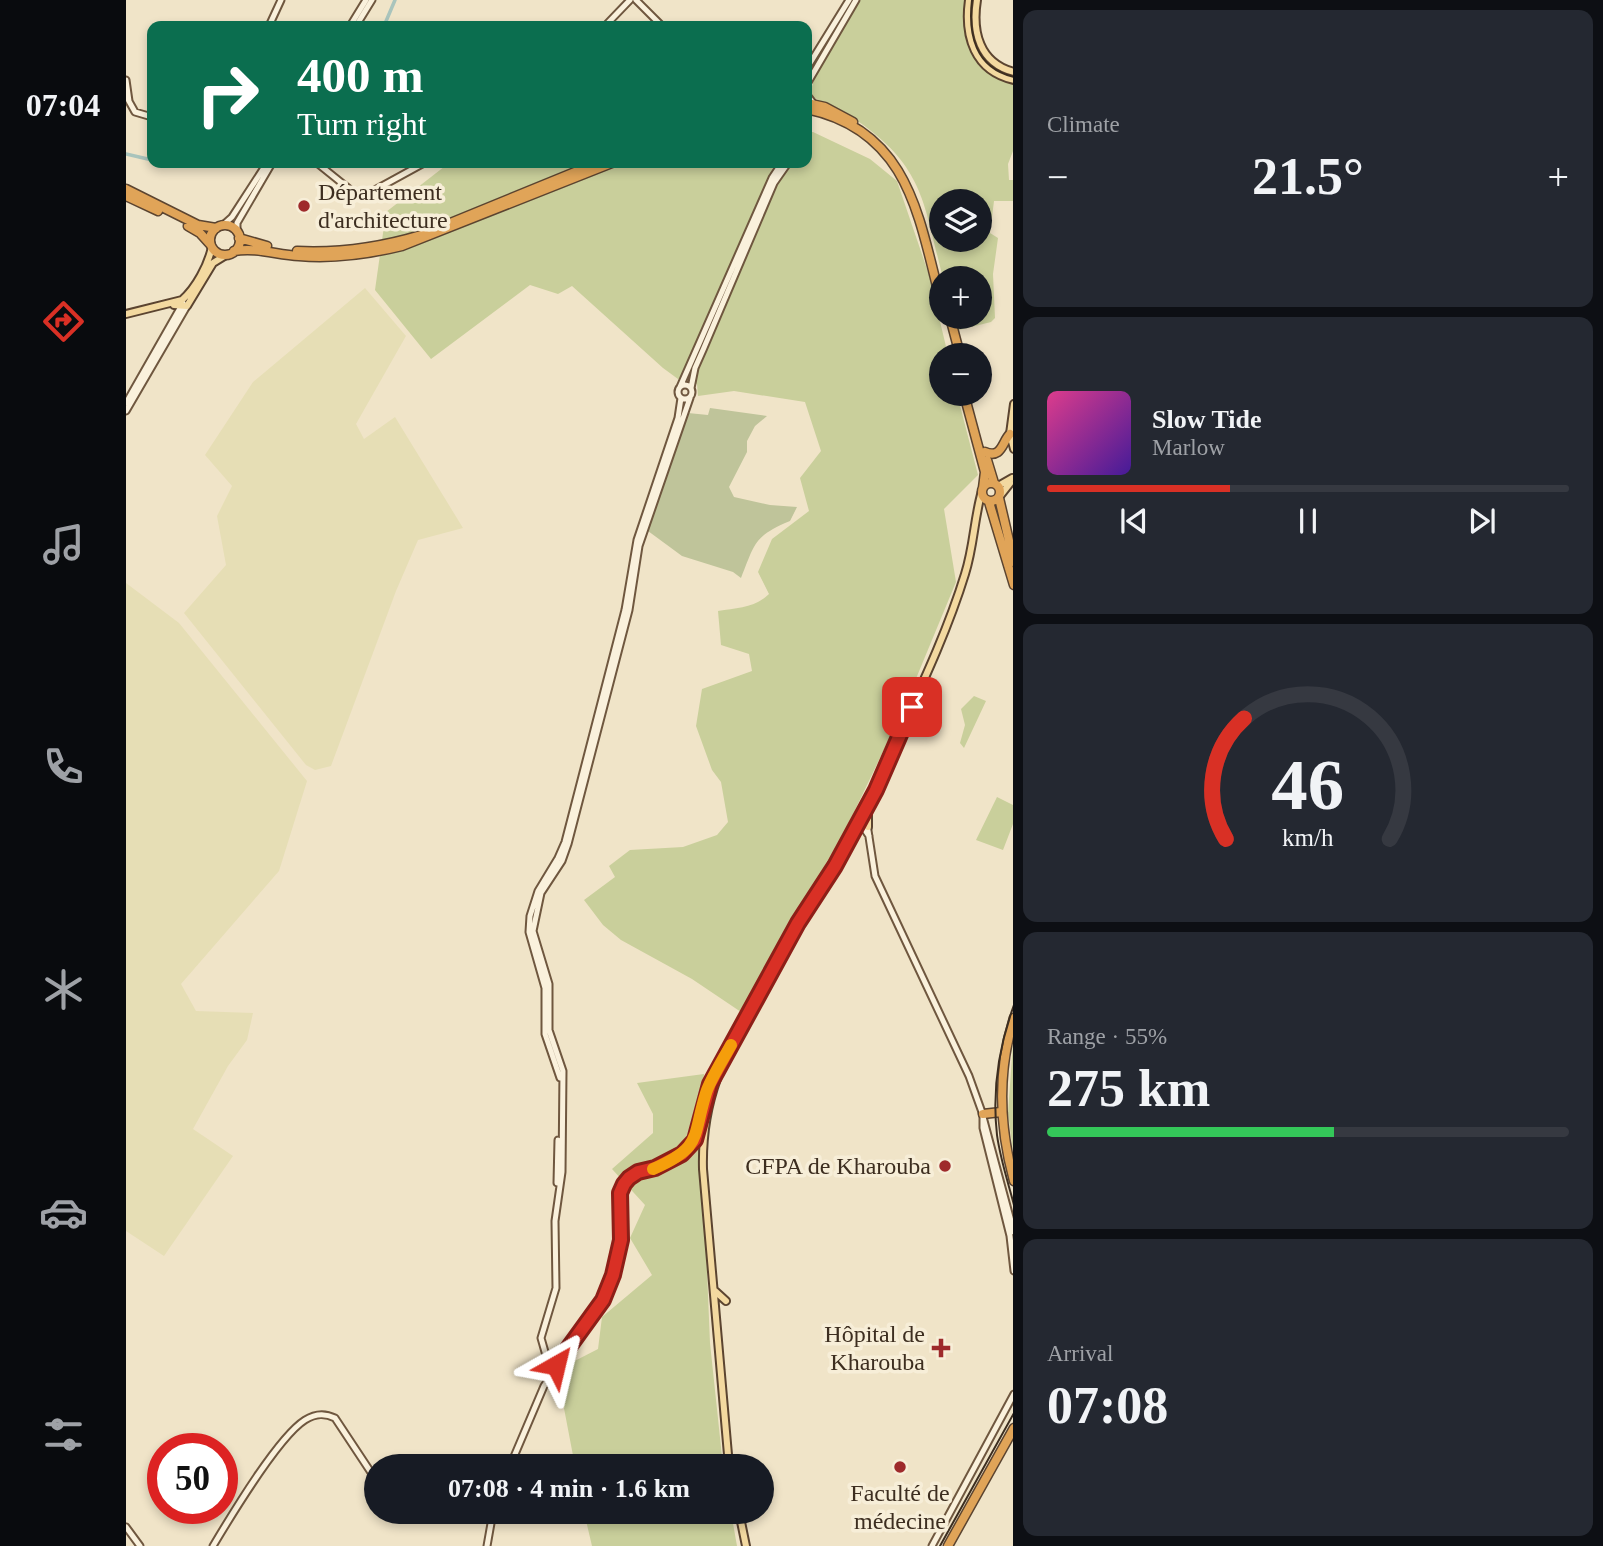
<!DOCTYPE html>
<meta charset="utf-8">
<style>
:root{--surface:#171b24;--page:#242831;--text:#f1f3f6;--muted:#9ea1a6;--line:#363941;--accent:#d93025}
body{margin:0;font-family:Georgia,serif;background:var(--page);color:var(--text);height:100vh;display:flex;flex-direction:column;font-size:26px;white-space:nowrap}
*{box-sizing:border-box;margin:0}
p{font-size:23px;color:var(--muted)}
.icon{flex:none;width:38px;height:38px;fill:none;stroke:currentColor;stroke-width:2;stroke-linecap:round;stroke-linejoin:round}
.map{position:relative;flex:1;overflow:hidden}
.details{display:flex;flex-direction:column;gap:10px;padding:10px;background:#0d0f14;width:590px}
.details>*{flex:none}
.top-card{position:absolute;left:21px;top:21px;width:665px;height:147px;border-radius:14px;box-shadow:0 4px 10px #0003;background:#0b6e4f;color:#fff;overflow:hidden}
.tools{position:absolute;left:803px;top:189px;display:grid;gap:14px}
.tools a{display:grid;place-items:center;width:63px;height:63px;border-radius:50%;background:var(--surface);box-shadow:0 4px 10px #0003;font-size:35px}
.speed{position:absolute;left:21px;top:1433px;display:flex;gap:14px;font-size:35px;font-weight:700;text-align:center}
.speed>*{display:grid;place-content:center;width:91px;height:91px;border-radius:50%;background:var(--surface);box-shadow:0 4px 10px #0003;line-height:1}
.speed .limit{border:10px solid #d22;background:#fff;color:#111}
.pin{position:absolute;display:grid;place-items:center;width:60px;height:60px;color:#fff;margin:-30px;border-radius:14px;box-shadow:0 4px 10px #0006}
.me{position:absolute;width:77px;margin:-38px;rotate:37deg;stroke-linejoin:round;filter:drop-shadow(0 0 5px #0008)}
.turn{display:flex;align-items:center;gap:24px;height:147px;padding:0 35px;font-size:32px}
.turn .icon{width:91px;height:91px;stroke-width:2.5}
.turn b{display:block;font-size:49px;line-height:60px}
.big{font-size:52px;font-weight:600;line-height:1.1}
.details .card{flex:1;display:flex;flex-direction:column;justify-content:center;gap:10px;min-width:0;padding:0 24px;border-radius:14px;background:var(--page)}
.details .dial{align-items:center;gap:0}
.dial svg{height:182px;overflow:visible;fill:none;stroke:var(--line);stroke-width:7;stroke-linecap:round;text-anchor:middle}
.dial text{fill:var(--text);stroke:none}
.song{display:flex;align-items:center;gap:21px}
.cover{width:84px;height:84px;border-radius:10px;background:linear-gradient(135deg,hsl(330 70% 55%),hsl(260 70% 35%))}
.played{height:7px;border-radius:4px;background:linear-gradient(90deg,var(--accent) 35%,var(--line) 35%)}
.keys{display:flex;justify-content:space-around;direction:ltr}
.heat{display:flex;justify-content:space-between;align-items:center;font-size:38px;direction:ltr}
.charge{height:10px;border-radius:5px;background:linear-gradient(90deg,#34c759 55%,var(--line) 0)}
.trip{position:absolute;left:238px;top:1454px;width:410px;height:70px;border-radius:35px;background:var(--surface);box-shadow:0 4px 10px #0003;font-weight:600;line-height:70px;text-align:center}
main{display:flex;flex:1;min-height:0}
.tabs{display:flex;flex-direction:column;width:126px;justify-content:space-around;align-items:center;background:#090b0e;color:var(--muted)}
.tabs .icon{width:49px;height:49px}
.tabs .active{color:var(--accent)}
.tabs b{font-size:32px;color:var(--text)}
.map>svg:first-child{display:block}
.farmland{fill:#e6deb5}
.green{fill:#c9cf9b;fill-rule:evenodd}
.cemetery{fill:#bfc49a}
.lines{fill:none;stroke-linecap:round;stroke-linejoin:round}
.canal{stroke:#a9c4bc;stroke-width:3.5}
.secondary-casing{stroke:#6f573f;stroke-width:9}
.primary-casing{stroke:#5b4430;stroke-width:10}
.highway-casing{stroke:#5b4430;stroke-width:11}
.secondary{stroke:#faf1dc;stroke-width:5}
.primary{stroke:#f3d9a0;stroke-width:6}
.highway{stroke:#e0a458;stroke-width:8}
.tram{stroke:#3d2e20;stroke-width:2}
.route-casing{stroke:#8d1f18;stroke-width:18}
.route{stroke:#d93025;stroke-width:12}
.slow{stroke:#f59e0b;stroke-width:12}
.poi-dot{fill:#9e2a2b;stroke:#f7eed8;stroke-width:2.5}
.labels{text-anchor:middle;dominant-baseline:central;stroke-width:7;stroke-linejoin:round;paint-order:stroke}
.poi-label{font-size:24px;fill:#3d2e20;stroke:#f7eed8;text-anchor:end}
</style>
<main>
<nav class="tabs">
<b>07:04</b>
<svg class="icon active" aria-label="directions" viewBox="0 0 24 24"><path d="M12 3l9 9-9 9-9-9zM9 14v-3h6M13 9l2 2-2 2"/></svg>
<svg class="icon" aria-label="music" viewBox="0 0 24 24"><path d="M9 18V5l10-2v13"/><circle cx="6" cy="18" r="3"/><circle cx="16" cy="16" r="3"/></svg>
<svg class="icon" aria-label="phone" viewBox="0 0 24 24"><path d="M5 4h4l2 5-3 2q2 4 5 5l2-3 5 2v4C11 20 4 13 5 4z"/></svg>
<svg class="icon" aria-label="climate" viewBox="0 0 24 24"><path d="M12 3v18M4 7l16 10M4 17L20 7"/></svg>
<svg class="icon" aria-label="car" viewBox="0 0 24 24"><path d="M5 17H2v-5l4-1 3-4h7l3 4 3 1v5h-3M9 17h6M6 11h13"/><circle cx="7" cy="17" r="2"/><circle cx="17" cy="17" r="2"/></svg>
<svg class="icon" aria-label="filters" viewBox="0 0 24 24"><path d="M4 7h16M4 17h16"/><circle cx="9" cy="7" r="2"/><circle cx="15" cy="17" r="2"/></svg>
</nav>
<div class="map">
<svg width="888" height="1546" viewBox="0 0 888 1546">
<rect width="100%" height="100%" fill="#f0e4c8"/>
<path class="farmland" d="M 239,288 L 280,336 L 230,424 L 238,439 L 269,417 L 337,528 L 292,540 L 270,591 L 205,766 L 189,770 L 180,765 L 58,613 L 100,565 L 91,516 L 106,486 L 79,455 L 127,382 Z
M 0,583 L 53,623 L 181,781 L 153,871 L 55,984 L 70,1011 L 127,1013 L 121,1040 L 102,1066 L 67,1129 L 107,1156 L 38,1256 L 0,1231 Z"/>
<path class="green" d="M 734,0 L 840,0 C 836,41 845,71 887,82 L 887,151 L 882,164 L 883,180 L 887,180 L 887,201 L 868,201 L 864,233 L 872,238 L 867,274 L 869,318 L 865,322 L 833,330 L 828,317 L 854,317 L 854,278 L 817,278 C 798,206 799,168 733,122 C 719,112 698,107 686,95 C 681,76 723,19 734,0 ZM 816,201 L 854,201 L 854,240 L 816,240 Z
M 681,132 L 687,132 L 744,159 L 771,181 L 803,275 L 822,355 L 816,355 L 816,394 L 831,394 L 852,475 L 818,509 L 830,582 L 777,710 L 705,860 L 615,1012 L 566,979 L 495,940 L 477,925 L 458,900 L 489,877 L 483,866 L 504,850 L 557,847 L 591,835 L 602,822 L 595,782 L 586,770 L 570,726 L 576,689 L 626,671 L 623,654 L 595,645 L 592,611 C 611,608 629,608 643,594 L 632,572 L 646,539 L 683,511 L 674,478 L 695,451 L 679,402 L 608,391 L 572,396 L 571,384 L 552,379 L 537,368 L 446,286 L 432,294 L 404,285 L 305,359 L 249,290 L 260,212 L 323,163 L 681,163 Z
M 848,696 L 860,701 L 838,748 L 834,743 L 839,725 L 835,709 Z
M 871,797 L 887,805 L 887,824 L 877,850 L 850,840 Z
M 887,1043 L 888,1151 L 887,1151 L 882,1113 Z
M 578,1074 L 573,1148 L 579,1223 L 584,1343 L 597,1466 L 449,1466 L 437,1403 L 435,1368 L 472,1349 L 476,1317 L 526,1275 L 504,1238 L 519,1205 L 486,1169 L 527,1133 L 527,1114 L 511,1083 Z
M 458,1512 L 605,1512 L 611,1546 L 466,1546 Z"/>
<path class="cemetery" d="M 584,408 L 641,416 L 629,426 L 621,441 L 621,452 L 603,487 L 608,497 L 644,505 L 671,507 L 664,521 C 628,536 629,543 615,578 L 607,572 L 556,556 L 522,531 L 562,413 L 582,415 Z"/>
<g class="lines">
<path class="canal" d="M 258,26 L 269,0
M 0,154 L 26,160
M 44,163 L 82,163"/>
<g class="secondary-casing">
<path id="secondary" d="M 510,0 L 536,26
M 143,26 L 155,0
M 224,26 L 240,0
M 230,26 L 246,0
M 479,26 L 504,0
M 681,68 L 723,0
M 0,80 L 3,101
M 681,84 L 730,0
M 681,95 L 688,104
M 0,96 L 9,112 L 26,117
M 191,163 L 232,196 L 236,197 L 298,163
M 97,225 L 106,217 L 141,163
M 111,232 L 111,223 L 146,163
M552 392a7 7 0 1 1 14 0a7 7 0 1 1-14 0Z
M 554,387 L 646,178 L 656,163
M 565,388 L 569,368 L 577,350 L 648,183 L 662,163
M 0,403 L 57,303
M 0,411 L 61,306
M 733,821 L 743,836
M 741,824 L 749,876 L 843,1076 L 857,1115
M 434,1078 L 419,1034 L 419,988 L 403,932 L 404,916 L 412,891 L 432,858 L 439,842 L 499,610 L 511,540 L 552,418 L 555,398
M 431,1183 L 432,1140
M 888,1232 L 857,1117 L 857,1128 L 884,1236 L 888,1271
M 430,1365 L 419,1352 L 415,1338 L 430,1288 L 429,1221 L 436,1172 L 437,1071 L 423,1030 L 423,984 L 407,931 L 415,893 L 436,861 L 442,844 L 503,610 L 513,546 L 564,398
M 384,1466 L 418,1386 L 477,1300 C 486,1280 495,1254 495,1232 C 496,1218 491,1202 496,1189 C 506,1165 546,1167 564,1147 C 577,1132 574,1109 581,1091 C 583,1084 588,1078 592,1072
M 0,1527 L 14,1546
M 87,1546 C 105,1516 152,1437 179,1420 C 190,1413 199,1413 209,1418 L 250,1480
M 361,1546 L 367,1512
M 806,1546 L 888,1394"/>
</g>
<g class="primary-casing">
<path id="primary" d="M 843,0 C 838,36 848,71 888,80
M 851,0 C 846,31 853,63 888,72
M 48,305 L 61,306 L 87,263 L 100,255
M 0,314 L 56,300 C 70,288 82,265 86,247
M 888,404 L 884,434 L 888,449
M 872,486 L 886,478
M 874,496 L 888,478
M 742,808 L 742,827
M 589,1291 L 600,1301
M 603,1466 L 577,1169 C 575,1093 602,1050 637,986 C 674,920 717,857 750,789 C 760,768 768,747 777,726 C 800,676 823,626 839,574 C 848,546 848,518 856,491
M 613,1512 L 620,1546"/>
</g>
<g class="highway-casing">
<path id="highway" d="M 681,103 L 699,107 L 727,122
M 681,109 C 785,131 793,220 816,306
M 0,189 L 72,225 L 90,228
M 0,196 L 32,211
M84 240a15 15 0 1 1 30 0a15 15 0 1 1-30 0Z
M 62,226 L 74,233 L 84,244
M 113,238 L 141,246
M 108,251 C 131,247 151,255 173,256 C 207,259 243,254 276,246 L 486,163
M 171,251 C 213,253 255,247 295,235 L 471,163
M 824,317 L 834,355
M 838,394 L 859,472 L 857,488
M 859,452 C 876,459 876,442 884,434
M 861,460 L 868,483
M856 492a9 9 0 1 1 18 0a9 9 0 1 1-18 0Z
M 873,498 L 888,562
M 863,502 L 888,585
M 888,1018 C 871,1072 873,1126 888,1181
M 857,1114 L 875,1112
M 822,1546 L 888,1428"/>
</g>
<use href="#secondary" class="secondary"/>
<use href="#primary" class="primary"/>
<use href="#highway" class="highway"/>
<path class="tram" d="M 846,0 C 842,34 849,68 888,77
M 888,1005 C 873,1046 866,1091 871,1135 C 874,1158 882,1182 888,1205
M 814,1546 L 888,1413"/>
</g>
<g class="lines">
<g class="route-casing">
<path id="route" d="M 430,1365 L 477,1300 L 487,1275 L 495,1240 L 494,1193 L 498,1184 L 503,1178 L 512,1172 L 529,1168 L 556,1154 L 569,1140 L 584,1084 L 672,923 L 709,866 L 750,790 L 786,707"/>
</g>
<use href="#route" class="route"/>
<path class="slow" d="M 527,1169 C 577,1147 566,1138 580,1093 C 584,1080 598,1058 605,1045"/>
</g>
<g class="poi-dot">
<circle cx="178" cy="206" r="7"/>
<circle cx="819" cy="1166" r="7"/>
<path d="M811.5 1337.5h7v7h7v7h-7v7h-7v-7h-7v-7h7z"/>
<circle cx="774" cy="1467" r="7"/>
</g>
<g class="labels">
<g class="poi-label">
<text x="192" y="192" text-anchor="start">Département<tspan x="192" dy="28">d'architecture</tspan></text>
<text x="805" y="1166">CFPA de Kharouba</text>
<text x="799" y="1334">Hôpital de<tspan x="799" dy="28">Kharouba</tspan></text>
<text x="774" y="1493" text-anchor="middle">Faculté de<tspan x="774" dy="28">médecine</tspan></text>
</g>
</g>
</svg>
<div class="tools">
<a><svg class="icon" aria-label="layers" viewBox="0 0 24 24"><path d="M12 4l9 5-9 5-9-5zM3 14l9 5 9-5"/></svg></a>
<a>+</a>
<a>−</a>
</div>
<div class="speed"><div class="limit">50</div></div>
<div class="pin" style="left:786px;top:707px;background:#d93025"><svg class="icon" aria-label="arrive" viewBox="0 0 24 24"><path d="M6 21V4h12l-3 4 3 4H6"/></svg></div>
<svg class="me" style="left:430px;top:1365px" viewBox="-20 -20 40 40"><path d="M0-17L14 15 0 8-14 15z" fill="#d93025" stroke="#fff" stroke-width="4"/></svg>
<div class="trip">07:08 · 4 min · 1.6 km</div>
<div class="top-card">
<div class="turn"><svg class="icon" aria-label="right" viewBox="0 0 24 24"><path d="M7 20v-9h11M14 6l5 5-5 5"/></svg><div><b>400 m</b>Turn right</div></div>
</div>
</div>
<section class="details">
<div class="card"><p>Climate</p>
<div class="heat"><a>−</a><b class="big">21.5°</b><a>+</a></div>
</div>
<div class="card">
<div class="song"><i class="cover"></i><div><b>Slow Tide</b><p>Marlow</p></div></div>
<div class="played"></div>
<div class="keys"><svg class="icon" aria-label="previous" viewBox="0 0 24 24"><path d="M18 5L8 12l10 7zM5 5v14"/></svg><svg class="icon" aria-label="pause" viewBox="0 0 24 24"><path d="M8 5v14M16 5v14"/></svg><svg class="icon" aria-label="next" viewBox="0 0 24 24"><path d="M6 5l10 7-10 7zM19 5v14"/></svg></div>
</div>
<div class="card dial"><svg viewBox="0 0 100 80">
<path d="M14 69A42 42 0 1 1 86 69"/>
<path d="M14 69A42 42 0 0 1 22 16" stroke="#d93025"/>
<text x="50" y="56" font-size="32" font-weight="700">46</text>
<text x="50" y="72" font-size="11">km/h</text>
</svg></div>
<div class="card"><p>Range · 55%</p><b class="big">275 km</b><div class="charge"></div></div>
<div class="card"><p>Arrival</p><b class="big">07:08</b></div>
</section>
</main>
